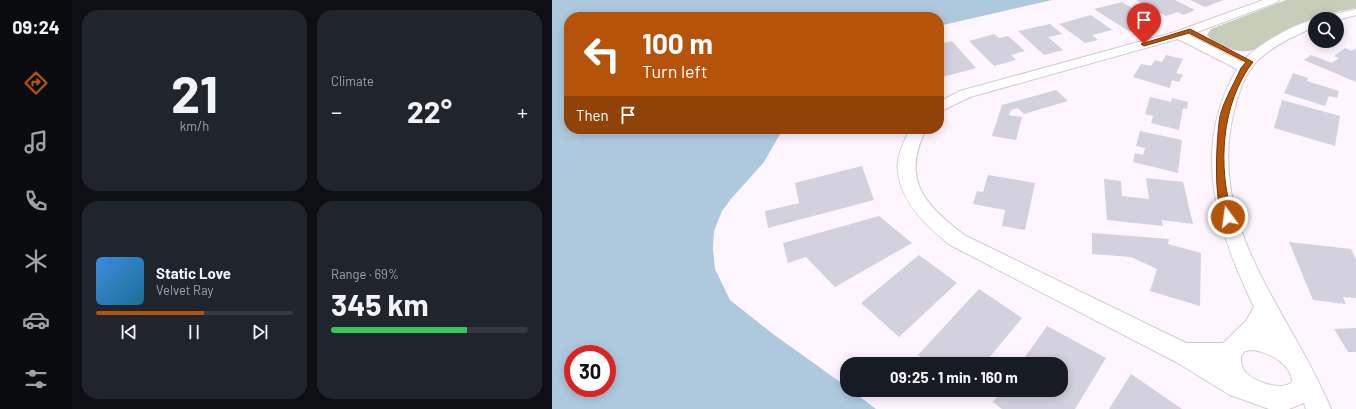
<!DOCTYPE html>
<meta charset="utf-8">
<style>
:root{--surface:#171b24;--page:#20242c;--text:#f1f3f6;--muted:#9ea1a6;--line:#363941;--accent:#b45309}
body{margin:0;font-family:Barlow,sans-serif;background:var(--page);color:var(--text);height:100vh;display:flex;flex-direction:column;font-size:15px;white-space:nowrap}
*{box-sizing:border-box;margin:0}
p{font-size:13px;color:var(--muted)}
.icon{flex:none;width:22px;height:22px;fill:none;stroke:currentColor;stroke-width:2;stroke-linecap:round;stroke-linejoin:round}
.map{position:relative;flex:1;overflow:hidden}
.details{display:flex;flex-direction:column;gap:10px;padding:10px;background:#0d0f14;width:480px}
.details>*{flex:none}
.top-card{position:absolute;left:12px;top:12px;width:380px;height:122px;border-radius:16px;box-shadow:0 2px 10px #0003;background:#b45309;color:#fff;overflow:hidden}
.tools{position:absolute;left:756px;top:12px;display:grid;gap:8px}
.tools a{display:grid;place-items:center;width:36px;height:36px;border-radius:50%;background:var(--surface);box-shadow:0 2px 10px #0003;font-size:20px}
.speed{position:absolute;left:12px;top:345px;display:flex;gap:8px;font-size:20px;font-weight:700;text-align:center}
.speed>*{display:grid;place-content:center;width:52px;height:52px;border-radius:50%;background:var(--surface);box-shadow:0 2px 10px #0003;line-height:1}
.speed .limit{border:6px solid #d22;background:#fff;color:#111}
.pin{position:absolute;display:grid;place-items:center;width:34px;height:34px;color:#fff;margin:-41px -17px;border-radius:50% 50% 50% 0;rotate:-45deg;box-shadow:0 0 4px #0007}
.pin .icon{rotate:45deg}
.me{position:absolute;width:44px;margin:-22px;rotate:346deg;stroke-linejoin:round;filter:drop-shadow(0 0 3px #0008)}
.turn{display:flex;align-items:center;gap:14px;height:84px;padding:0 12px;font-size:18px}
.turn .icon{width:52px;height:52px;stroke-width:2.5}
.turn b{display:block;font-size:28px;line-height:34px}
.then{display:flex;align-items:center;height:38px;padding:0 12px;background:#0003;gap:8px;font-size:15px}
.big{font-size:30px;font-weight:700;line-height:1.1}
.details .tile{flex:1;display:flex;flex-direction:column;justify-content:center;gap:6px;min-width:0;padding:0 14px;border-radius:16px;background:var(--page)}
.details .dial{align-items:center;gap:0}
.dial b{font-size:52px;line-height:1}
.song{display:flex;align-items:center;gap:12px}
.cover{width:48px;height:48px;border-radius:6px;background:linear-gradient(135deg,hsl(210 70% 55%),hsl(200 70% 35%))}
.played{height:4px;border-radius:2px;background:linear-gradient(90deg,var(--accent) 55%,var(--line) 55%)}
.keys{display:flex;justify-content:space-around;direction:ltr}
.heat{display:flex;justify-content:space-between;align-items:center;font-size:22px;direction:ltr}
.charge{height:6px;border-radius:3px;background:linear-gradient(90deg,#34c759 69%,var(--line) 0)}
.details .tiles{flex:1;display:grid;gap:10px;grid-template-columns:repeat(2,1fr)}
.trip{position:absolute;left:288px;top:357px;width:228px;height:40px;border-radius:16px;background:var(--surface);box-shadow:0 2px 10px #0003;font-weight:700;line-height:40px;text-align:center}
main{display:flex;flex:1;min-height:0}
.tabs{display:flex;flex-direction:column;width:72px;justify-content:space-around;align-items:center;background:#090b0e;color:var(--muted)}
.tabs .icon{width:28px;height:28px}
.tabs .on{color:var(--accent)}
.tabs b{font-size:18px;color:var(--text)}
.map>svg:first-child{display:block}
.green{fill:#c6ceba}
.water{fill:#aec9de;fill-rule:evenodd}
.building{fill:#d2d1dd}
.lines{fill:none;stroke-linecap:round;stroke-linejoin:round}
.minor-casing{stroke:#d4cad3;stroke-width:2}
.minor{fill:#fff;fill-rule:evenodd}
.route{fill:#b45309;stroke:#753606}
</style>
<main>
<nav class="tabs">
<b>09:24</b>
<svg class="icon on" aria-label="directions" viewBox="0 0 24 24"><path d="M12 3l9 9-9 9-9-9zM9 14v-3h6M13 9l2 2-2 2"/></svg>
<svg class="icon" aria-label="music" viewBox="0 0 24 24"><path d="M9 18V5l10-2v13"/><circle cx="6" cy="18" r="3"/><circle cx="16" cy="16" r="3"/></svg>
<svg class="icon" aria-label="phone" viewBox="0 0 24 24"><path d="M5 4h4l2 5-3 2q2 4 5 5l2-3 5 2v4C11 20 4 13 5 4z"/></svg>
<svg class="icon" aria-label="climate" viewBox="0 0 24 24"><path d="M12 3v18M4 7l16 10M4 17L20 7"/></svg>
<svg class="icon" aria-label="car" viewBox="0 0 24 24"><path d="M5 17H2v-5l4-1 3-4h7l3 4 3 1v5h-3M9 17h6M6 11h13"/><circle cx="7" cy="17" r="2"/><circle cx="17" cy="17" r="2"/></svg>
<svg class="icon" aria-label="filters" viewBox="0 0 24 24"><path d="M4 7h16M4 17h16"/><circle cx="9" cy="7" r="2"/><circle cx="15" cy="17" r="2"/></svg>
</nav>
<section class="details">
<div class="tiles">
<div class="tile dial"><b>21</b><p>km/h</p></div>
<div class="tile"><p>Climate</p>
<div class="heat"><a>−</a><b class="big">22°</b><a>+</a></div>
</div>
<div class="tile">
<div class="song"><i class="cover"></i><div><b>Static Love</b><p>Velvet Ray</p></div></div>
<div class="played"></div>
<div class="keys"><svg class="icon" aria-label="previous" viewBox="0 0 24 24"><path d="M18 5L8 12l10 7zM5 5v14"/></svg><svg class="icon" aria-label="pause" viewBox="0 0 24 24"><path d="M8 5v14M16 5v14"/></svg><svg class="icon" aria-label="next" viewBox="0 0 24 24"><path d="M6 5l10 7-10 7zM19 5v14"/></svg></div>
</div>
<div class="tile"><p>Range · 69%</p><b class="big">345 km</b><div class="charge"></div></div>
</div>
</section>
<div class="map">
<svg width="804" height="409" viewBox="0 0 804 409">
<rect width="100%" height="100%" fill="#fff5fe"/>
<path class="green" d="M 734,0 L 804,0 L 804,8 C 778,12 752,21 728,33 C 720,38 705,50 697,51 C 684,53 663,45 655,35 L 659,29 Z"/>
<path class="water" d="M 0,0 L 500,0 L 387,26 L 387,17 L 17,17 L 17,129 L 231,129 L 212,162 L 179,199 L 170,211 L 162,231 L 161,249 L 163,269 L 178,300 L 221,334 L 295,387 L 295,390 L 299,390 L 324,409 L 0,409 ZM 21,354 L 55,354 L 55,388 L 21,388 Z"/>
<path class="building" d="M 584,0 L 623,0 L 643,10 L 631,15 L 626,12 L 614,16 Z
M 638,0 L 672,0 L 653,7 Z
M 570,2 L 600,20 L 581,22 L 591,29 L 578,32 L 542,9 Z
M 539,15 L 560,30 L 540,35 L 546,40 L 533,43 L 507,24 Z
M 498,24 L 510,34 L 496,37 L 511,50 L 492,55 L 466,31 Z
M 442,34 L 447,38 L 456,36 L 473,51 L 459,55 L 464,60 L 442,66 L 417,41 Z
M 400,41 L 424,68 L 387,78 L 387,44 Z
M 793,48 L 800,51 L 804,48 L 804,82 L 752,60 L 759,55 L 780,63 L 787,58 L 782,56 Z
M 614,55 L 631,59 L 624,73 L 631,75 L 627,82 L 620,80 L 618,88 L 581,77 L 589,64 L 599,66 L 603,60 L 610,62 Z
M 741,73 L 756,78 L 755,81 L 787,91 L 785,98 L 777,96 L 773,106 L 732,93 Z
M 504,90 L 516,101 L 472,114 L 466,108 L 459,110 L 457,115 L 470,117 L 464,140 L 440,136 L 450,105 Z
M 598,97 L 619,102 L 620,98 L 636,102 L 635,109 L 631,108 L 627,130 L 599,123 L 601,116 L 593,114 Z
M 730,100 L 788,116 L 783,146 L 722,128 Z
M 306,129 L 326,129 L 321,134 Z
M 588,131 L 630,140 L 626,173 L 581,162 L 583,153 L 591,155 L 593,148 L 584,146 Z
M 310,166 L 322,200 L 216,228 L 213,211 L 247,203 L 243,183 Z
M 436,175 L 483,183 L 473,230 L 450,226 L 453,210 L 421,204 L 425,191 L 431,192 Z
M 594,178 L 631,182 L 641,224 L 610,220 L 611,226 L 555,220 L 552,179 L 569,181 L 570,196 L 597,199 Z
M 327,216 L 360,243 L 283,287 L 254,257 L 236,263 L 231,243 Z
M 540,233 L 617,239 L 616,244 L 649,253 L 648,306 L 598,291 L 605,269 L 579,257 L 540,254 Z
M 737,242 L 799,249 L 804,259 L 804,298 L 791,297 L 794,304 L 761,300 Z
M 367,255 L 405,283 L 347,337 L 309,303 Z
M 427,289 L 470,318 L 432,364 L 377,364 L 366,355 Z
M 495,326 L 554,358 L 523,409 L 450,409 L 441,402 L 450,390 L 509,390 L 509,364 L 468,364 Z
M 804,328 L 804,352 L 796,352 L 782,329 Z
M 579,374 L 630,409 L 557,409 Z"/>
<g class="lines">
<g class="minor-casing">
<path id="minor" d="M 711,0 L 727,0 L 725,2 L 637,35 L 690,62 C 707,43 739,26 763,19 L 763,27 C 741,36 711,50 698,70 C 689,83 685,100 681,115 C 655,229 739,312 779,409 L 754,409 L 752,403 L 737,409 L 717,409 L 678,395 L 624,362 L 398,245 C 374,226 342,196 346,161 C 348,149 353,139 358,129 L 374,129 C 349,180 372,204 412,235 L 634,343 L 671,343 L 694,321 L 702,307 C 665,230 638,149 685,69 L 626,39 L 418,97 L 387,112 L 387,102 L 408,91 L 623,32 ZM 701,350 C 716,352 740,364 740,382 C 729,392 698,381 691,369 C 689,365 689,360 689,356 L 693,351 Z
M 804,9 L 804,15 L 785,20 L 769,19 L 771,17 Z"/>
</g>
<use href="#minor" class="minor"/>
</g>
<path class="route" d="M 638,29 L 701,62 C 669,103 665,168 681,217 L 676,220 C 659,215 665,132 668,116 C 672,100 682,84 689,68 L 694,62 L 637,33 L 592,46 L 589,44 Z"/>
</svg>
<div class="tools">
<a><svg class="icon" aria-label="search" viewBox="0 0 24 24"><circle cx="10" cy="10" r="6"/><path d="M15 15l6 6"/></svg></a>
</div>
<div class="speed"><div class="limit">30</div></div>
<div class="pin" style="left:592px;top:44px;background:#d93025"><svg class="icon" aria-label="arrive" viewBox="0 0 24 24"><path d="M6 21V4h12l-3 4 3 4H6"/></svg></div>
<svg class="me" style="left:676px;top:217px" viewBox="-20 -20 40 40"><circle r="17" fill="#b45309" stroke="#fff" stroke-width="3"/><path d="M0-11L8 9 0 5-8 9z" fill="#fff"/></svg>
<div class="trip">09:25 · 1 min · 160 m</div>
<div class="top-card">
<div class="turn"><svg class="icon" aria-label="left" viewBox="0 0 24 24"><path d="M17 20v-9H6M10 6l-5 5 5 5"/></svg><div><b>100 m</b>Turn left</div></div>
<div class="then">Then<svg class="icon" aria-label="arrive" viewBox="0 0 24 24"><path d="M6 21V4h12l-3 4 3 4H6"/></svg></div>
</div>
</div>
</main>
